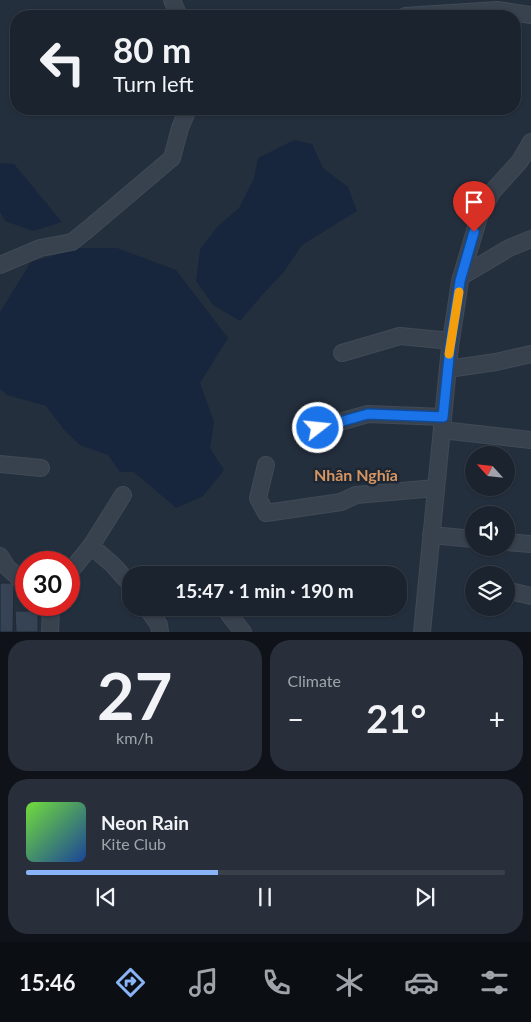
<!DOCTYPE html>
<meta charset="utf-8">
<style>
:root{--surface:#1b232e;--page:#282f3a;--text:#f1f3f6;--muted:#a0a4aa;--line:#39404a;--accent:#8ab4f8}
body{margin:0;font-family:Lato,sans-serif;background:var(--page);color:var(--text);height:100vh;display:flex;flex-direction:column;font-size:19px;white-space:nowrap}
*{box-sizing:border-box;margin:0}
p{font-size:16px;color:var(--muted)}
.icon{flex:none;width:28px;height:28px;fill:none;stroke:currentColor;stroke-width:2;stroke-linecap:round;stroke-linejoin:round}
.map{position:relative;height:632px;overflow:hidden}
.panel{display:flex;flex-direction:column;gap:8px;padding:8px;background:#0f1319;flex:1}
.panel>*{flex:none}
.top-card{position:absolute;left:10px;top:10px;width:511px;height:105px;border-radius:20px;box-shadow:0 1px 4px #0004,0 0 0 1px var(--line);background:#1b232e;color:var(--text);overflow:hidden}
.needle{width:32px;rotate:297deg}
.controls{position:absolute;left:465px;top:446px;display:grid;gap:10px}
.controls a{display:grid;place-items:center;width:50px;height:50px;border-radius:50%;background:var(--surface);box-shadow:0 1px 4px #0004,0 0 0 1px var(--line);font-size:25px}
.speed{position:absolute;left:15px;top:551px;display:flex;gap:10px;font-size:25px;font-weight:700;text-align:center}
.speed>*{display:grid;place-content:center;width:65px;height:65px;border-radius:50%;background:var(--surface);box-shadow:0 1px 4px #0004,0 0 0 1px var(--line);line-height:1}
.speed .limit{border:8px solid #d22;background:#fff;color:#111}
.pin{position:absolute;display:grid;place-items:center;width:42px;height:42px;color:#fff;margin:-51px -21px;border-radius:50% 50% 50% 0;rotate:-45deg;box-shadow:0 0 5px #0007}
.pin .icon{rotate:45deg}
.me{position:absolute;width:55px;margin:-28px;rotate:74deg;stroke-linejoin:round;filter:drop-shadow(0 0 4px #0008)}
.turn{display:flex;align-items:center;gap:18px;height:105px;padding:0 20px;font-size:22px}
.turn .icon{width:65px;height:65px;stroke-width:2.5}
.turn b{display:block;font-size:35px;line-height:42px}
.big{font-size:38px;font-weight:700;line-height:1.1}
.panel .tile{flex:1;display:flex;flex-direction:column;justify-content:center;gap:8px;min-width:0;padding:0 18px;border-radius:20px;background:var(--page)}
.panel .dial{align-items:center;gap:0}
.dial b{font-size:65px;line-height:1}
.song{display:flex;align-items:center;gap:15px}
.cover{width:60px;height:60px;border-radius:8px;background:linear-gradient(135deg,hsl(100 70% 55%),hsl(220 70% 35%))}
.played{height:5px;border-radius:2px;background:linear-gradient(90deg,var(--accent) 40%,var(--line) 40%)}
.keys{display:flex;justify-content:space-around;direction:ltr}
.heat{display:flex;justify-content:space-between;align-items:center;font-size:28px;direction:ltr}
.panel .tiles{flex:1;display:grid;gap:8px;grid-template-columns:1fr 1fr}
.tile:last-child{grid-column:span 2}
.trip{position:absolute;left:122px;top:566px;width:285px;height:50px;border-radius:20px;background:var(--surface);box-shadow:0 1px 4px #0004,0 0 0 1px var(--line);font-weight:700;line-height:50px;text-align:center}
.dock{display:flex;height:80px;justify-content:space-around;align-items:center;background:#0b0e12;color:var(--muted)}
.dock .icon{width:35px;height:35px}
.dock .on{color:var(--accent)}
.dock b{font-size:22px;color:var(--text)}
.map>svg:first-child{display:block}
.water{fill:#17263c}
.building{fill:#364354;stroke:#1f2835}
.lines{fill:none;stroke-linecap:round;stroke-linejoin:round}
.minor-casing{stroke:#414a57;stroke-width:18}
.minor{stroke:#38414e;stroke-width:16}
.route-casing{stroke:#114b97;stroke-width:12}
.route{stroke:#1a73e8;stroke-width:9}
.slow{stroke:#f59e0b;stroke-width:9}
.labels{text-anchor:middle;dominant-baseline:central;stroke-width:5;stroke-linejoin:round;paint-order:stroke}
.neighbourhood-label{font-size:16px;font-weight:bold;fill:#d59563;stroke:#1d2633}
</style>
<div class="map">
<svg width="531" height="632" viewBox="0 0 531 632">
<rect width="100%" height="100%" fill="#242f3e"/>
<path class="water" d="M 294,140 L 312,144 L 323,168 L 348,187 L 357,211 L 302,245 L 283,273 L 263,294 L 240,321 L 213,305 L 196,281 L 200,249 L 218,226 L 239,208 L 254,178 L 258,158 Z
M 0,163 L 14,164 L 62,222 L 33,231 L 5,221 L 0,212 Z
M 79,248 L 117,248 L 176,270 L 228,338 L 200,383 L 214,422 L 210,448 L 224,470 L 203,496 L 176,508 L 134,472 L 120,472 L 108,455 L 80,445 L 65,431 L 46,406 L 7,395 L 0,389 L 0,312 L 31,262 Z"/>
<path class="building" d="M 0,583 L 14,583 L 13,632 L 0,632 Z
M 15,611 L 38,611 L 38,632 L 16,632 Z"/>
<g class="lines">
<g class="minor-casing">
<path id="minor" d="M 172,0 L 179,16
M 405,16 L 497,10 L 531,15
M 0,265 L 40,248 L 72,242 L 87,230 L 172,158 L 180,128 L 188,109
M 462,276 L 509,248 L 531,239
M 342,353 L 400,336 L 451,341
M 448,369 L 496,362 L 531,354
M 318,428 L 368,414 L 443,417
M 442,430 L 531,440
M 0,464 L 41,468
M 266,465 L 258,498 L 266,513 L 341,502 L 356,495 L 436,488
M 431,535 L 474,539
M 506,542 L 531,544
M 91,546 L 112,564 L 131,585
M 0,556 L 7,567 L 26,585
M 69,573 L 91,546 L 123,495
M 514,592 L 531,596
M 48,605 L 51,609 L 50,632
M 147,608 L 159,625 L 160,632
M 224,608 L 243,632
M 422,632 L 450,347 L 460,281 L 479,217 L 492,192 L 520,161 L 531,142"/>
</g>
<use href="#minor" class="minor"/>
</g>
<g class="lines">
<g class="route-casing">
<path id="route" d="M 318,428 L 368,414 L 443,417 L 450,347 L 460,281 L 474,232"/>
</g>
<use href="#route" class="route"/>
<path class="slow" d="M 449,354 L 459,292"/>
</g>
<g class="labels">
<g class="neighbourhood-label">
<text x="356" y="474">Nhân Nghĩa</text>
</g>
</g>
</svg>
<div class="controls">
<a><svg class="needle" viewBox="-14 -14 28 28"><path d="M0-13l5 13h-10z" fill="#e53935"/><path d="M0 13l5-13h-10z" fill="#a0a4aa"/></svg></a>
<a><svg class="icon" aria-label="sound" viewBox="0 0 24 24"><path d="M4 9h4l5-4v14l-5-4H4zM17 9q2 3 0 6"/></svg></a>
<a><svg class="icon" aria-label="layers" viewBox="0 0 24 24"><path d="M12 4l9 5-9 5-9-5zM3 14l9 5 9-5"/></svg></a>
</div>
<div class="speed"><div class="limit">30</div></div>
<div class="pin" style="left:474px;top:232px;background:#d93025"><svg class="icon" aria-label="arrive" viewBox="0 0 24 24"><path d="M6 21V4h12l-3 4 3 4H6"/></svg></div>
<svg class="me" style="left:318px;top:428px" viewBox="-20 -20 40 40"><circle r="17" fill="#1a73e8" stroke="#fff" stroke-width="3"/><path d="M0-11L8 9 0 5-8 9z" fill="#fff"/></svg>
<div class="trip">15:47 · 1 min · 190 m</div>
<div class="top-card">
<div class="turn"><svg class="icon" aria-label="left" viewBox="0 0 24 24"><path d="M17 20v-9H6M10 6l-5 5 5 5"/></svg><div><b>80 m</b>Turn left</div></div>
</div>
</div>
<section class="panel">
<div class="tiles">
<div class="tile dial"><b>27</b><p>km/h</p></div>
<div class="tile"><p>Climate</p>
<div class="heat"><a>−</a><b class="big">21°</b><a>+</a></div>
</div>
<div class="tile">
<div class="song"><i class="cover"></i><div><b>Neon Rain</b><p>Kite Club</p></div></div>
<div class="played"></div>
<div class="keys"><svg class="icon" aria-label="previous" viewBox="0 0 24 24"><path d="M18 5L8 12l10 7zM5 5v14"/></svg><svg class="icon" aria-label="pause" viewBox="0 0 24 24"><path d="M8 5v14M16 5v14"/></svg><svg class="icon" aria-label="next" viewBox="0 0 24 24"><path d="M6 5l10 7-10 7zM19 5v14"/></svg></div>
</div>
</div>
</section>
<nav class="dock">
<b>15:46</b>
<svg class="icon on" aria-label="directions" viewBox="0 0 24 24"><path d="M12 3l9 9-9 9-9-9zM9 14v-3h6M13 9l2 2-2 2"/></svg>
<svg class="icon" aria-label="music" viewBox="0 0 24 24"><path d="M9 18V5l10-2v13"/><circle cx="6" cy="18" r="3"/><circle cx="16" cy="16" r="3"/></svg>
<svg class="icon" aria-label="phone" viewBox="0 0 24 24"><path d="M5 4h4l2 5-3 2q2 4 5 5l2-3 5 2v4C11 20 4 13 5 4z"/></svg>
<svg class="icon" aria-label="climate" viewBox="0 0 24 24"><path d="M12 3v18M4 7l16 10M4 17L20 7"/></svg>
<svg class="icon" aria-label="car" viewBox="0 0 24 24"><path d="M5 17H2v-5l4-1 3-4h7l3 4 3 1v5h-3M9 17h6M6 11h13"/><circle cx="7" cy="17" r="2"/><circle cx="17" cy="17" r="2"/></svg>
<svg class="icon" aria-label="filters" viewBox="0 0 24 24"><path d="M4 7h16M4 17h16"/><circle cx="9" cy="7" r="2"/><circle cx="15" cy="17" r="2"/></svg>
</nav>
